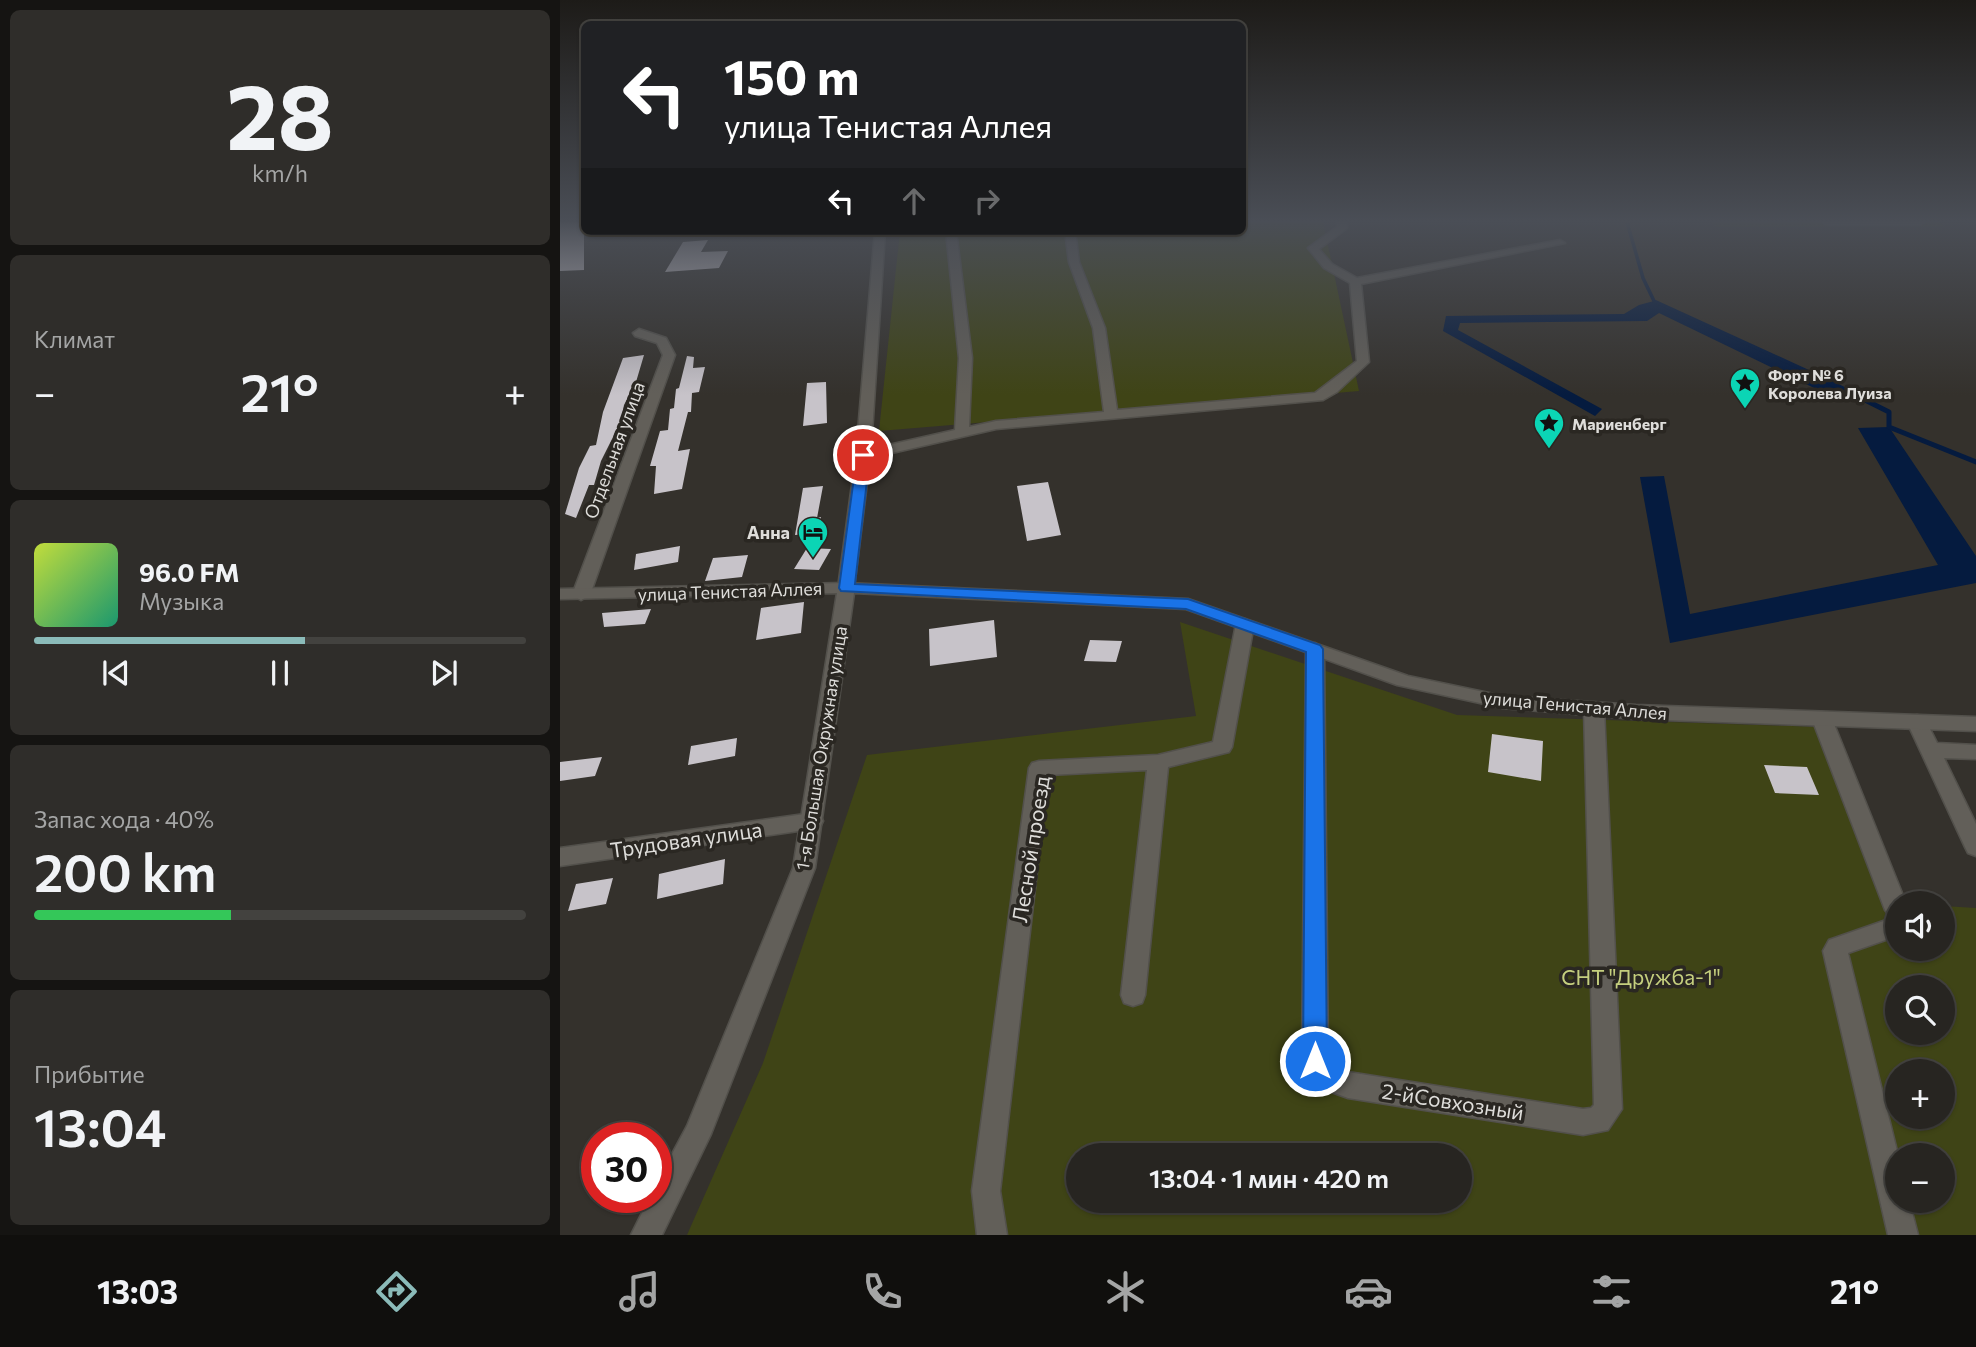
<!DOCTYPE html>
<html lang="ru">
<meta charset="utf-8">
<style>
:root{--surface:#272521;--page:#2f2d2a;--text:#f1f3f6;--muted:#a4a5a5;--line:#43423f;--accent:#8bbbb9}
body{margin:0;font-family:Commissioner,sans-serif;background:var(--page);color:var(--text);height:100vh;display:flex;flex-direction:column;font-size:26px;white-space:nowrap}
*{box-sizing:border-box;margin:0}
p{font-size:23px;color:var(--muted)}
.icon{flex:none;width:38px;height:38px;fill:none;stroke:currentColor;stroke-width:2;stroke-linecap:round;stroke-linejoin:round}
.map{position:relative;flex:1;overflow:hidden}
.side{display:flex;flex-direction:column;gap:10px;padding:10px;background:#151412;width:560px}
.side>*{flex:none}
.hud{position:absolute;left:21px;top:21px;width:665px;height:214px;border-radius:10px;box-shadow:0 2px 5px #0004,0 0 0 2px var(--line);background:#202124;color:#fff;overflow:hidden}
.controls{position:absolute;left:1325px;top:891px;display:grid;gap:14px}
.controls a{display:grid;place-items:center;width:70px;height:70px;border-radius:50%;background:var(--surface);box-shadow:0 2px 5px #0004,0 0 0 2px var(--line);font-size:35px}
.speed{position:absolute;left:21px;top:1122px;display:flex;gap:14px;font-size:35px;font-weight:700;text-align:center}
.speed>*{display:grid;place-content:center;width:91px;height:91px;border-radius:50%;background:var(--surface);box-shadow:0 2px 5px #0004,0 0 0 2px var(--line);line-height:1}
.speed .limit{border:10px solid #d22;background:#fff;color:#111}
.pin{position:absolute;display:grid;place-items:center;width:60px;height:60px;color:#fff;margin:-30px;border:4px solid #fff;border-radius:50%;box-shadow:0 2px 7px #0007}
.me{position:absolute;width:77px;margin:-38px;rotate:0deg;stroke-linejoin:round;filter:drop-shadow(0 0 5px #0008)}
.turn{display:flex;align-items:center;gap:24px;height:147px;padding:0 28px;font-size:32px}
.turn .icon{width:91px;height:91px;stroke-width:2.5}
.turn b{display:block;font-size:49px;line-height:60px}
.lanes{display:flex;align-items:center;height:66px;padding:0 28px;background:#0003;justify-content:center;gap:35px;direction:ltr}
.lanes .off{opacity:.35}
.big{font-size:52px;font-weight:600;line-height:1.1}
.side .card{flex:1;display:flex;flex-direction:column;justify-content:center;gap:10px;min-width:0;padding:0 24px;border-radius:10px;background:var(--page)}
.side .dial{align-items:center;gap:0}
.dial b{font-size:91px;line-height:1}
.song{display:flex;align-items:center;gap:21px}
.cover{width:84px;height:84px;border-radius:10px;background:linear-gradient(135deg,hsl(70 70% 55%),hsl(160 70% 35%))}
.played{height:7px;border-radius:4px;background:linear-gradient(90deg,var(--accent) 55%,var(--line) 55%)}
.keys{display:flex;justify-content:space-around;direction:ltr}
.heat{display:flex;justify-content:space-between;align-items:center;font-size:38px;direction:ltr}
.charge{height:10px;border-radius:5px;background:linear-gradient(90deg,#34c759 40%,var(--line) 0)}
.trip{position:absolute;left:506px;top:1143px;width:406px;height:70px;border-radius:35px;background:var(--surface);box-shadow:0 2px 5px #0004,0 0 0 2px var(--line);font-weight:600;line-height:70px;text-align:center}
.menu{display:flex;height:112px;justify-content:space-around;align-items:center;background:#100f0d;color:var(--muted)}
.menu .icon{width:49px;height:49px}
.menu .current{color:var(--accent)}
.menu b{font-size:32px;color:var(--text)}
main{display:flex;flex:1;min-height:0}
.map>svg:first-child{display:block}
.green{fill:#3f4416;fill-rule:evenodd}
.water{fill:#051b3f}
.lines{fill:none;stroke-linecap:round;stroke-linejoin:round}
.stream-far1{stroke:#051b3f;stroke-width:3.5}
.stream{stroke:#051b3f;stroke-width:5}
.building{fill:#c7c3c9}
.street-casing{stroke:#52504b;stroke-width:3}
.secondary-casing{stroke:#52504b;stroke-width:3}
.street{fill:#625f59;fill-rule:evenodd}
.secondary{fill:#625f59;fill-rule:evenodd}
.route{fill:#1a73e8;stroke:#114b97;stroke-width:2}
.labels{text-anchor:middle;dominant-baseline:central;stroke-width:7;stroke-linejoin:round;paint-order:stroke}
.far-poi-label{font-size:16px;font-weight:bold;fill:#deddda;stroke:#2a2722;text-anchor:start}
.street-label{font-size:18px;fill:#deddda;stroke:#2a2722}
.poi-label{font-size:18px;font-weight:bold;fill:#deddda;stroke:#2a2722;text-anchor:end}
.near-street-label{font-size:21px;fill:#deddda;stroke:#2a2722}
.near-park-label{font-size:21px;fill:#c5cf7e;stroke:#2a2722}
</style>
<main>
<section class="side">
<div class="card dial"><b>28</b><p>km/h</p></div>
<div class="card"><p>Климат</p>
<div class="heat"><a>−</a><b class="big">21°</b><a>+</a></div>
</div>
<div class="card">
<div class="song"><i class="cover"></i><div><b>96.0 FM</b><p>Музыка</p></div></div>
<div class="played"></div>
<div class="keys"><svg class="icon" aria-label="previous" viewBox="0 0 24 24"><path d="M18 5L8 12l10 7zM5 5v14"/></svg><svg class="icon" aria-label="pause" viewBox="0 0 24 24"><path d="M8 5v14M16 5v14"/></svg><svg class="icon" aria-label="next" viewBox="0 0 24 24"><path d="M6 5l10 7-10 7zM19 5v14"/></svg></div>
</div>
<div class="card"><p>Запас хода · 40%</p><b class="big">200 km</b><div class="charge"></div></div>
<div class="card"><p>Прибытие</p><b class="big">13:04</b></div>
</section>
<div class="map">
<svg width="1416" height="1235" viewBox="0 0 1416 1235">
<rect width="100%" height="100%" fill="#34312c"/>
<path class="green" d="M 683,222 L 763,222 L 799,391 L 319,431 L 340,231 L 682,231 Z
M 1151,222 L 1379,222 L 1384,226 L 1157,227 Z
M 620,622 L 897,715 L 1260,727 L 1335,902 L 1349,903 L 1337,903 L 1337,948 L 1382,948 L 1383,906 L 1416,908 L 1416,1235 L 127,1235 L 203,1063 L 307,755 L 636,716 ZM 1337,987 L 1382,987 L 1382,1032 L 1337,1032 ZM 1337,1071 L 1382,1071 L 1382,1116 L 1337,1116 ZM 518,1155 L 900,1155 L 900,1200 L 518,1200 ZM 1337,1155 L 1382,1155 L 1382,1200 L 1337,1200 Z"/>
<path class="water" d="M 1094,301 L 1303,397 L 1281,401 L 1099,313 L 1087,321 L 900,323 L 898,330 L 1042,409 L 1035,416 L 883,331 L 886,316 L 1064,314 L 1079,305 Z
M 1329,427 L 1416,556 L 1416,583 L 1110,643 L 1080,477 L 1104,476 L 1130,614 L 1378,565 L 1298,428 Z"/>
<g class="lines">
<path class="stream-far1" d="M 1067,222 L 1083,278 L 1094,301 L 1271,382"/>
<path class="stream" d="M 1267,381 L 1329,412 L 1329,427 L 1416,462"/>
</g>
<path class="building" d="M 0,222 L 24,222 L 24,270 L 0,271 Z
M 148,240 L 141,252 L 168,251 L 159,268 L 105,272 L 123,242 Z
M 84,355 L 76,382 L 64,405 L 61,421 L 41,461 L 34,485 L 29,485 L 16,518 L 5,514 L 19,468 L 30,446 L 36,445 L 43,412 L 63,358 Z
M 127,356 L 134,357 L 133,368 L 145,367 L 139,392 L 132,393 L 131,412 L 128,412 L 118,451 L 130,449 L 122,489 L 94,494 L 96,466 L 90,466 L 100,431 L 108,430 L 110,409 L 114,408 L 116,389 L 119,388 Z
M 266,382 L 267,423 L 243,426 L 247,383 Z
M 488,482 L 501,535 L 467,541 L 457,486 Z
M 263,486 L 257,518 L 261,517 L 258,533 L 235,535 L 243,488 Z
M 120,546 L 118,562 L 74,570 L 76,554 Z
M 247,548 L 271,549 L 259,570 L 234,569 Z
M 188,555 L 182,577 L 145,581 L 153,558 Z
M 244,602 L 241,633 L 196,640 L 201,608 Z
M 91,609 L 85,624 L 44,627 L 42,613 Z
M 434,620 L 437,657 L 370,666 L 369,629 Z
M 530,640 L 562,641 L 556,662 L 524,661 Z
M 932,734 L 983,741 L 981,781 L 928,772 Z
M 177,738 L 175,756 L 128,765 L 131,746 Z
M 42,757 L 35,776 L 0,781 L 0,762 Z
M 1204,765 L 1247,767 L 1259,795 L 1215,793 Z
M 165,859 L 163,884 L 97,899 L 99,874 Z
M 53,878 L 46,904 L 8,911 L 16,884 Z"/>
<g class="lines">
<g class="street-casing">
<path id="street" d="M 777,222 L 787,222 L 787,228 L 759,249 L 772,264 L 797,278 L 1000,240 L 1005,243 L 801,284 L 809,362 L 777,392 L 763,400 L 436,429 L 310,458 L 294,588 L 286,593 L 280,592 L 278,588 L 296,455 L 315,231 L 325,231 L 311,449 L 395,430 L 399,358 L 386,231 L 396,231 L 412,358 L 409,427 L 436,421 L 544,412 L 533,328 L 509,262 L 505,231 L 515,231 L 519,262 L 545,328 L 557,410 L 755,393 L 797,361 L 790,283 L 764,268 L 748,248 L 777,227 Z
M 1262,222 L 1364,222 L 1359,225 L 1267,225 Z
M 598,231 L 608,231 L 608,232 L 603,235 Z
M 79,329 L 106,338 L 115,355 L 30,595 L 21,600 L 12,595 L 103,355 L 97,343 L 75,336 L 73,333 Z
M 685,619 L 694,624 L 672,747 L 669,752 L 608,767 L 585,995 L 582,1003 L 573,1006 L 564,1003 L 561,995 L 587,770 L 488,775 L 440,1191 L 447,1235 L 417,1235 L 412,1191 L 469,768 L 472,763 L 479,761 L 598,755 L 653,742 L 676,624 Z
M 755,643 L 764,649 L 768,1059 L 773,1068 L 788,1072 L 1023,1109 L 1031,1108 L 1034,1105 L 1024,709 L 1027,704 L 1041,704 L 1044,709 L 1062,1109 L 1048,1130 L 1023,1135 L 788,1098 L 755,1086 L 742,1061 L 746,649 Z
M 1262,712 L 1269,714 L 1272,719 L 1346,903 L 1337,903 L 1337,936 L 1288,953 L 1338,1155 L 1337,1200 L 1349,1200 L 1358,1235 L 1328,1235 L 1263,951 L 1269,940 L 1332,918 L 1325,910 L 1252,719 L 1255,714 Z
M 1357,715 L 1364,717 L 1377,743 L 1416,745 L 1416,759 L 1384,758 L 1416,824 L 1416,856 L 1408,853 L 1405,847 L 1347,722 L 1350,717 Z
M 252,813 L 260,815 L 263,821 L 260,827 L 252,829 L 0,866 L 0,848 Z"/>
</g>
<g class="secondary-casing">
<path id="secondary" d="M 286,583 L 628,599 L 848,676 L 943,696 L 1076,705 L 1416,717 L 1416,731 L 1076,719 L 943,708 L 837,685 L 626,609 L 294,593 L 255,868 L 151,1134 L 102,1235 L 71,1235 L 90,1197 L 96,1197 L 96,1184 L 127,1126 L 233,868 L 277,593 L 0,599 L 0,589 Z"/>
</g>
<use href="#street" class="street"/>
<use href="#secondary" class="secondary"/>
</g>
<linearGradient id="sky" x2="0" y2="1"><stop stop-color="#1d1b18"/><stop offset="0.56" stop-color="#4a4e56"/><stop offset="1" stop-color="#4a4e56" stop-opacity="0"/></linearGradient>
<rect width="1416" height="395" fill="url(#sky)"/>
<path class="route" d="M 303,451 L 310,455 L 295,584 L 628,599 L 760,645 L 763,649 L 767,1061 L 763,1068 L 755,1072 L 747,1068 L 743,1061 L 746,652 L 626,609 L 281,591 L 279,588 L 297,455 Z"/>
<defs>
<g id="sight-pin" transform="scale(1.575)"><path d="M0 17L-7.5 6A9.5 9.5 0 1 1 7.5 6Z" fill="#0bd5b5" stroke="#2a2722"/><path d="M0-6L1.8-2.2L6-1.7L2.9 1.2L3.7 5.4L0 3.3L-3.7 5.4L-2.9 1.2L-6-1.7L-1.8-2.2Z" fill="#111"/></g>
<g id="hotel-pin" transform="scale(1.575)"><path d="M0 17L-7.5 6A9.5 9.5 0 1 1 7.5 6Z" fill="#0bd5b5" stroke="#2a2722"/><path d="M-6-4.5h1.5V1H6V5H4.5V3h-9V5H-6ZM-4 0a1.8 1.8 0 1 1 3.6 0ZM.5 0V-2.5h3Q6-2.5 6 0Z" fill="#111"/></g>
</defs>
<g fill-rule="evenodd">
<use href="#sight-pin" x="1185" y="383"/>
<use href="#sight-pin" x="989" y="423"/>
<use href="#hotel-pin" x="253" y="532"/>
</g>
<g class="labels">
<g class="far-poi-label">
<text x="1208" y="374">Форт № 6<tspan x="1208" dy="18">Королева Луиза</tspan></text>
<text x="1012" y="423">Мариенберг</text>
</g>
<g class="street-label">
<text transform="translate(54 450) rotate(-70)">Отдельная улица</text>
<text transform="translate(170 591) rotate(-2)">улица Тенистая Аллея</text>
<text transform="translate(1015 705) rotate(5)">улица Тенистая Аллея</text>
<text transform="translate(261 748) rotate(-81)">1-я Большая Окружная улица</text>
</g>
<g class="poi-label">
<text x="230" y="532">Анна</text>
</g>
<g class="near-street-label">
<text transform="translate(126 839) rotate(-8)">Трудовая улица</text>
<text transform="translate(470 849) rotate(-81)">Лесной проезд</text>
<text transform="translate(893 1101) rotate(9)">2-йСовхозный</text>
</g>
<g class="near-park-label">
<text x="1081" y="976">СНТ "Дружба-1"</text>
</g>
</g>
</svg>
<div class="controls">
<a><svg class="icon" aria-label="sound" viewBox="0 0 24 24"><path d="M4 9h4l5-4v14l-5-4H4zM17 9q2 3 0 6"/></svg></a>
<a><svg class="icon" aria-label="search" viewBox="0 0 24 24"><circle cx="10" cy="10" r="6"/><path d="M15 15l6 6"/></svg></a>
<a>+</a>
<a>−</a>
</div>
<div class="speed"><div class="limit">30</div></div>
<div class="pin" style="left:303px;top:455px;background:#d93025"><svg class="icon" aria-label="arrive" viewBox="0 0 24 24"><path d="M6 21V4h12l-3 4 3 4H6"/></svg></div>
<svg class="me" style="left:755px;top:1061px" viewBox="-20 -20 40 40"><circle r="17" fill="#1a73e8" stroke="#fff" stroke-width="3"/><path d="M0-11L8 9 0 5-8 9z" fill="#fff"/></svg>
<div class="trip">13:04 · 1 мин · 420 m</div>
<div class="hud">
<div class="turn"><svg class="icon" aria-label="left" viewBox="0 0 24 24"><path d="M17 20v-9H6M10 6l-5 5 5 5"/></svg><div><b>150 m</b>улица Тенистая Аллея</div></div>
<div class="lanes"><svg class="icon" aria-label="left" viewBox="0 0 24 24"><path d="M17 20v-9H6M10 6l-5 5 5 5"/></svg><svg class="icon off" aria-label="ahead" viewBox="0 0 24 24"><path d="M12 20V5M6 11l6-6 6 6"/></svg><svg class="icon off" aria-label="right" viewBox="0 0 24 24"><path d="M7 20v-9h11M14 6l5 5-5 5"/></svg></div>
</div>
</div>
</main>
<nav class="menu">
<b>13:03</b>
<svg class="icon current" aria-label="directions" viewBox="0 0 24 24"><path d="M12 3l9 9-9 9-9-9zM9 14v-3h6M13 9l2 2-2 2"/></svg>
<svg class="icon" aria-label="music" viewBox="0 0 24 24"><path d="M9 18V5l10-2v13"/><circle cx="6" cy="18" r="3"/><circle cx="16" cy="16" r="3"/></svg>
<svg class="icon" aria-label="phone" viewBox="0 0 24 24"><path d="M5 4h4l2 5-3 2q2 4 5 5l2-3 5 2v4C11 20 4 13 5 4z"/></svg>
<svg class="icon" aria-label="climate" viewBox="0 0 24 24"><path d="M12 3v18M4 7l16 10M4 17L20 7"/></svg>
<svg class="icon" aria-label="car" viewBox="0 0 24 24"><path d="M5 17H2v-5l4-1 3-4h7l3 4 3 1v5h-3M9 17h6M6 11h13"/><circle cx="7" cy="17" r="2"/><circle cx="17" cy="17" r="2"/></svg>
<svg class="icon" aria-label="filters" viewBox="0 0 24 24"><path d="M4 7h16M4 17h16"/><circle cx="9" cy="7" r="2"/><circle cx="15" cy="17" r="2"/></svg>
<b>21°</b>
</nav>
